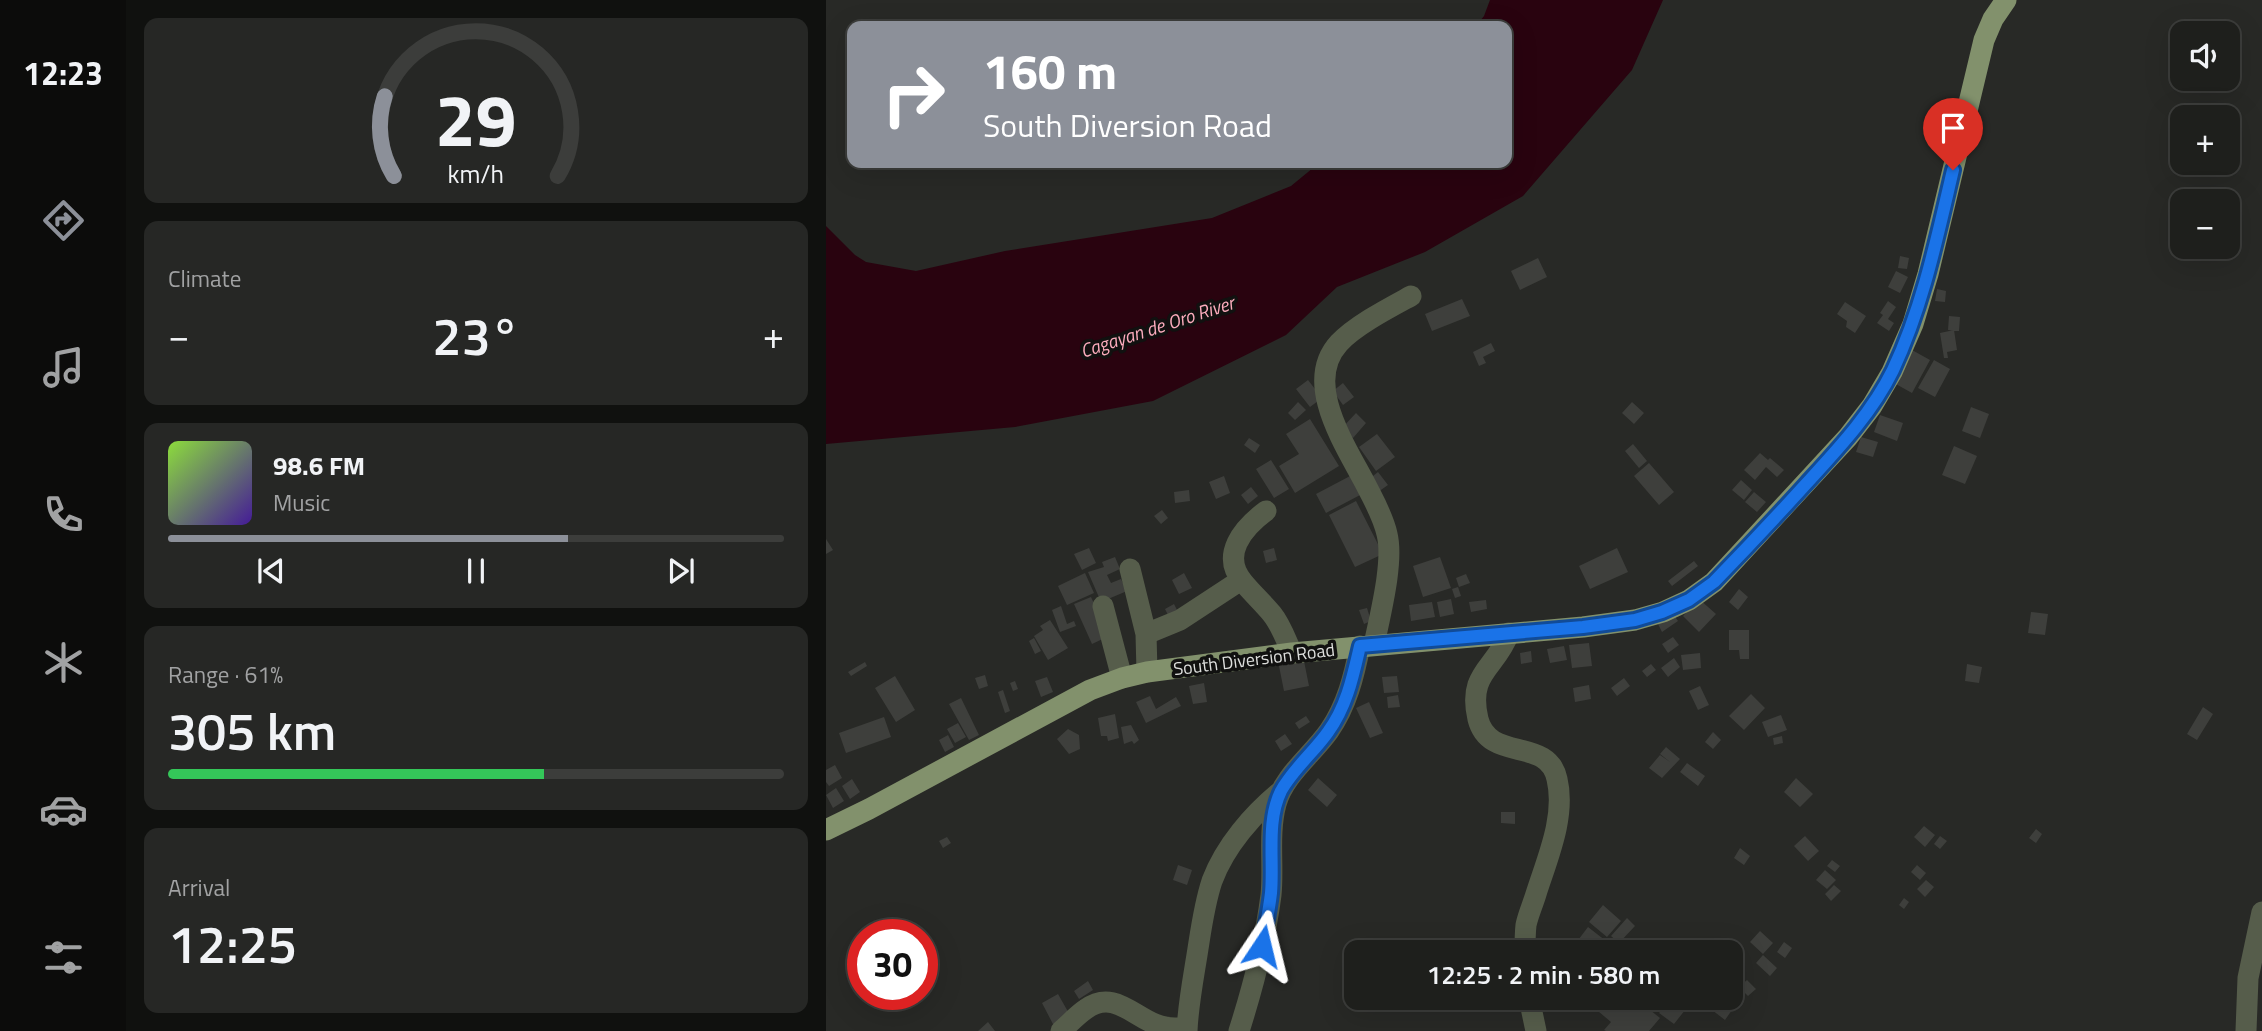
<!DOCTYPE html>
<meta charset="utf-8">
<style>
:root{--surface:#1e1f1c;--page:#262725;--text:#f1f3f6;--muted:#a1a2a3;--line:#3c3d3b;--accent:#8c9099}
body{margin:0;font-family:"Titillium Web",sans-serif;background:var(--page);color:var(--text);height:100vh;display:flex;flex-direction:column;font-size:26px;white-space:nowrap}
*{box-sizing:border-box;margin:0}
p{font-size:23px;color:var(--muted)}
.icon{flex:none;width:38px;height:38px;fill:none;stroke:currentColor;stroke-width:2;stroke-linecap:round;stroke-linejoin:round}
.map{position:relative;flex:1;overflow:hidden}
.drawer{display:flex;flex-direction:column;gap:18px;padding:18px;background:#10110f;width:700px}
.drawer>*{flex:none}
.hud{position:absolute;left:21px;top:21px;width:665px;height:147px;border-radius:14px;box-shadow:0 7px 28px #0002,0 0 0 2px var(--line);background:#8c9099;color:#fff;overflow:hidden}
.tools{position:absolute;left:1344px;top:21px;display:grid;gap:14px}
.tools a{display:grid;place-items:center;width:70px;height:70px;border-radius:14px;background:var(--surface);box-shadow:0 7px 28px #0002,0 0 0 2px var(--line);font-size:35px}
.speed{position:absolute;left:21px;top:919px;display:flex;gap:14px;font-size:35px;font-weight:700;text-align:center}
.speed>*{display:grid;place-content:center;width:91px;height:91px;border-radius:50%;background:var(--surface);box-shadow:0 7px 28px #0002,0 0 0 2px var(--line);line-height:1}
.speed .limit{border:10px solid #d22;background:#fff;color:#111}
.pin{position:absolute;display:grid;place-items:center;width:60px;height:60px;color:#fff;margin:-72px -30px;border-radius:50% 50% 50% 0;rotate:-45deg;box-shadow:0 0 7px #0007}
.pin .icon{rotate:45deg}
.me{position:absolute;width:77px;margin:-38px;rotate:10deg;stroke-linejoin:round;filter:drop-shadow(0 0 5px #0008)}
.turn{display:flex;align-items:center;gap:24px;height:147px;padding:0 21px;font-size:32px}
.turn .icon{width:91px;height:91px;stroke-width:2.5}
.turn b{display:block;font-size:49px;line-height:60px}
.big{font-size:52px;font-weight:600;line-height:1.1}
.drawer .card{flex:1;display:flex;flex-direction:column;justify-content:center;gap:10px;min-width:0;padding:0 24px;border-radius:14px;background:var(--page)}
.drawer .dial{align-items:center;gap:0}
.dial svg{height:182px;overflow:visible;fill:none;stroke:var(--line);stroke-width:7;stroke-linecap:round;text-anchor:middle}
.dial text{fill:var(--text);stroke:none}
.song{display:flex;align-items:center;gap:21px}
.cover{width:84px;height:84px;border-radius:10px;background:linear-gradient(135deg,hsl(90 70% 55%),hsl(260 70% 35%))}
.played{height:7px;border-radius:4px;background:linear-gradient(90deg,var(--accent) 65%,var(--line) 65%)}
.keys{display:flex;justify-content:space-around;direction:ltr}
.heat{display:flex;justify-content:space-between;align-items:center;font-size:38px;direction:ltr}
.charge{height:10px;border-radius:5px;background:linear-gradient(90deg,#34c759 61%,var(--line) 0)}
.trip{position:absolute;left:518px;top:940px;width:399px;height:70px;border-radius:14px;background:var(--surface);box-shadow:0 7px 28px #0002,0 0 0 2px var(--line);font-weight:600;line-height:70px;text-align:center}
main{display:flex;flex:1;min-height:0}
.tabs{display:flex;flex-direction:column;width:126px;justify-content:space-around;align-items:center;background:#0c0c0b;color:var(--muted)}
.tabs .icon{width:49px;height:49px}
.tabs .on{color:var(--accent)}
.tabs b{font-size:32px;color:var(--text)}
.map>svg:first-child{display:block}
.water{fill:#29030f}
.building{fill:#3e3f3c}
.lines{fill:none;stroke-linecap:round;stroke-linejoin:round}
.minor{stroke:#565d4b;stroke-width:21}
.major{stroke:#82916c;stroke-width:21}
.route-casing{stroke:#114b97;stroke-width:18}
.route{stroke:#1a73e8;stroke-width:12}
.labels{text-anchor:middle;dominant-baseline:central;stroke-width:7;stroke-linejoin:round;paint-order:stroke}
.street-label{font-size:18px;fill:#dddedc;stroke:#111110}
.water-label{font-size:19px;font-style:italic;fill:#fcacbd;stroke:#111110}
</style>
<main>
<nav class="tabs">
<b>12:23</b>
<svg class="icon on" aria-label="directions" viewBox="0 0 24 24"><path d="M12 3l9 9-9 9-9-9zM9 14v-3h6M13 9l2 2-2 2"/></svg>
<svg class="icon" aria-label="music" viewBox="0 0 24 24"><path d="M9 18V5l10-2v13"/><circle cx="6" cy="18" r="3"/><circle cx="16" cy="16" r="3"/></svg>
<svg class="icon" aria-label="phone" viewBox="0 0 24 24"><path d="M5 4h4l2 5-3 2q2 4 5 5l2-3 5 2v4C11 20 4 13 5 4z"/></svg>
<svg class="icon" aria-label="climate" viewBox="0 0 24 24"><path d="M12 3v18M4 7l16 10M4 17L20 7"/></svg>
<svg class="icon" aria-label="car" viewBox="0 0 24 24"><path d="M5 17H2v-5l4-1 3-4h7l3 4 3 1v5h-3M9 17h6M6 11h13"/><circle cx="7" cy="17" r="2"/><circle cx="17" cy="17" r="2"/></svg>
<svg class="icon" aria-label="filters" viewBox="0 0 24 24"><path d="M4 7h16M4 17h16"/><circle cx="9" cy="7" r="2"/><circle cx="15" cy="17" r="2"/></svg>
</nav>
<section class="drawer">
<div class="card dial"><svg viewBox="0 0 100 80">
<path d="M14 69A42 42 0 1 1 86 69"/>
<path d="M14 69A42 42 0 0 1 10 34" stroke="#8c9099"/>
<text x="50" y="56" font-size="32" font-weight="700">29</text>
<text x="50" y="72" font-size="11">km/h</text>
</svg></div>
<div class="card"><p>Climate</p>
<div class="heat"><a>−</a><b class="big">23°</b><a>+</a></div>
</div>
<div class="card">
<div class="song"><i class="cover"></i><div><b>98.6 FM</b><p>Music</p></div></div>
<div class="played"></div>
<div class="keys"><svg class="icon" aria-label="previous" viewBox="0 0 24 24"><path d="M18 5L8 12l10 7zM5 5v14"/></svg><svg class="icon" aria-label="pause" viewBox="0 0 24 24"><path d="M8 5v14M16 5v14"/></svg><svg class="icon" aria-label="next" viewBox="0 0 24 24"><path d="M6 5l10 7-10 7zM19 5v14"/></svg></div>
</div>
<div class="card"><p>Range · 61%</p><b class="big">305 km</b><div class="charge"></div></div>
<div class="card"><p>Arrival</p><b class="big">12:25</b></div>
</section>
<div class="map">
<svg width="1436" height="1031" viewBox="0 0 1436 1031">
<rect width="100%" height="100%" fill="#282926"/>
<path class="water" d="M 664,0 L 837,0 L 806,70 L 697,196 L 599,252 L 511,287 L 460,335 L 327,401 L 189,427 L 0,444 L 0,226 L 29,255 L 40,262 L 90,271 L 179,251 L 386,218 L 465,186 L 493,163 L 681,163 L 681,26 L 650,26 L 658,16 Z"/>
<path class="building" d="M 1074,256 L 1083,258 L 1081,269 L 1072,268 Z
M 712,258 L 721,277 L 694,290 L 685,271 Z
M 1070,271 L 1082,277 L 1074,293 L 1062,287 Z
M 1111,289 L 1120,291 L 1119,302 L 1109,301 Z
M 636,299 L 644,316 L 606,331 L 599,314 Z
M 1062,301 L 1070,307 L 1062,319 L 1068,323 L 1063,331 L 1051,323 L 1057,315 L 1054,313 Z
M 1019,302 L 1040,316 L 1029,333 L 1020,327 L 1021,321 L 1011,314 Z
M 1123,316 L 1134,317 L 1133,331 L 1122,330 Z
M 1128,330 L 1131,350 L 1121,352 L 1122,358 L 1118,358 L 1114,333 Z
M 665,343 L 669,351 L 657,357 L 660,363 L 653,366 L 647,352 Z
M 1086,350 L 1104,360 L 1086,393 L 1068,383 Z
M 1108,360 L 1124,369 L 1109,397 L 1092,388 Z
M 482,380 L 496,398 L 484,407 L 470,389 Z
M 517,383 L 528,397 L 517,405 L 507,391 Z
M 472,402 L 480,410 L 469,420 L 462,413 Z
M 806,402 L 818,413 L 808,424 L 796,413 Z
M 1145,407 L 1163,414 L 1154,438 L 1136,431 Z
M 530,413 L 540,423 L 527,438 L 516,428 Z
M 1054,415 L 1077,423 L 1071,441 L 1048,432 Z
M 484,419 L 513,466 L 469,493 L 453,466 L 473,454 L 460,434 Z
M 551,434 L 569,457 L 550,471 L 533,447 Z
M 1035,437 L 1052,442 L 1047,457 L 1030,452 Z
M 423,438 L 434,445 L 429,453 L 418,445 Z
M 807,444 L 821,461 L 813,468 L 799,451 Z
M 1128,446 L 1151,456 L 1139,484 L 1116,475 Z
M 934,453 L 942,460 L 944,458 L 958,470 L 951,477 L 940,467 L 929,480 L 918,470 Z
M 445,460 L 463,489 L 448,498 L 430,469 Z
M 823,463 L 848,492 L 833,505 L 808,476 Z
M 552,472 L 562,485 L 552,492 L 542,480 Z
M 526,475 L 536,494 L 500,513 L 490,494 Z
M 398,476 L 404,493 L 390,499 L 383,482 Z
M 915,480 L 926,490 L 918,500 L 906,490 Z
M 425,487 L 432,496 L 422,504 L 415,495 Z
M 363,490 L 364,501 L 349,503 L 348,492 Z
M 928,492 L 940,502 L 931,512 L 919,502 Z
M 530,501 L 557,554 L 529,567 L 503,515 Z
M 336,510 L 342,518 L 335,524 L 328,516 Z
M 0,539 L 7,550 L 0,554 Z
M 263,548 L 270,563 L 256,570 L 248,554 Z
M 448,548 L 451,560 L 440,563 L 437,551 Z
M 791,548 L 802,572 L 764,589 L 753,566 Z
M 289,557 L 294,569 L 281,575 L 285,583 L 295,579 L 301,591 L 275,602 L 262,572 L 278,567 L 276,562 Z
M 614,557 L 625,588 L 597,597 L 587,566 Z
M 868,561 L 872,566 L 846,586 L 842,581 Z
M 259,573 L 268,593 L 241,605 L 232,586 Z
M 358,573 L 366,588 L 353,594 L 346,580 Z
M 640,574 L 644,583 L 633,587 L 630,578 Z
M 632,587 L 635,596 L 629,598 L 626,589 Z
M 913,589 L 922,597 L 912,610 L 903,602 Z
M 265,597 L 283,636 L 266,644 L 248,604 Z
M 625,599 L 628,614 L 614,617 L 611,602 Z
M 873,599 L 890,614 L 873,632 L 857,616 Z
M 660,600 L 661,609 L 645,612 L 643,602 Z
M 606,602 L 609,617 L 585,621 L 583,605 Z
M 348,604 L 356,620 L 347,625 L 339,609 Z
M 235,606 L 241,624 L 248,621 L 250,626 L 234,632 L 226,610 Z
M 541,608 L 545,621 L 538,624 L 533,610 Z
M 846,612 L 852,621 L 836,632 L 831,622 Z
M 1205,612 L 1222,614 L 1219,635 L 1202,633 Z
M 224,620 L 242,648 L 222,660 L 208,636 L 217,630 L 214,626 Z
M 903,630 L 923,630 L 923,659 L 914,659 L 913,650 L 903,650 Z
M 847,637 L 853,645 L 842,653 L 836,644 Z
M 208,638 L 215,651 L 209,654 L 203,641 Z
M 763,643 L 766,666 L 746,668 L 743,645 Z
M 738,646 L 741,660 L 724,663 L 721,649 Z
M 705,651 L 706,662 L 695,664 L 694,653 Z
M 874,653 L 875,668 L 857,670 L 855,655 Z
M 848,658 L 854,667 L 842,677 L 835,668 Z
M 478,661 L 483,686 L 458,691 L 453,666 Z
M 39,662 L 41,666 L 25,676 L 22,672 Z
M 825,664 L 830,670 L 821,677 L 816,671 Z
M 1141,664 L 1156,667 L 1153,683 L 1139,681 Z
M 159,675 L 162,686 L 153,689 L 149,678 Z
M 69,676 L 89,710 L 70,722 L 49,688 Z
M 571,676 L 573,692 L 558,693 L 556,677 Z
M 221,677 L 227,692 L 215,697 L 209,681 Z
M 798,678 L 804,686 L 791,696 L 785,688 Z
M 189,681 L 192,689 L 187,691 L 184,683 Z
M 378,683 L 381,702 L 367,704 L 363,686 Z
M 763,685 L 765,699 L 749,702 L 747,688 Z
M 874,686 L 883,705 L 872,710 L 863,691 Z
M 177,690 L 184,711 L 179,713 L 172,692 Z
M 925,694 L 939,708 L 918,730 L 903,716 Z
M 572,695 L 574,707 L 562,708 L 561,697 Z
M 324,696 L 330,709 L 350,697 L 355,706 L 320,723 L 310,702 Z
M 135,698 L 153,735 L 143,740 L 123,704 Z
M 543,702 L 557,733 L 544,738 L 530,708 Z
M 1377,707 L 1387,714 L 1371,740 L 1361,734 Z
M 289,714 L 293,738 L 282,741 L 281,736 L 275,736 L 272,718 Z
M 955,715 L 961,730 L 942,737 L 936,722 Z
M 480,716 L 484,722 L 473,729 L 469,723 Z
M 58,717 L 65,737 L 20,753 L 13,733 Z
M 132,723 L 140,737 L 129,743 L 121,729 Z
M 305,725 L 313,740 L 308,744 L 306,741 L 298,744 L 295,727 Z
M 242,729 L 253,735 L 254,749 L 243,754 L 231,739 Z
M 887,732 L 895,740 L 887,749 L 879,742 Z
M 459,734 L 466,744 L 455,751 L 449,741 Z
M 122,735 L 128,747 L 119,752 L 113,740 Z
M 956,736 L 957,743 L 948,745 L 947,738 Z
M 840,747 L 854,759 L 836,778 L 823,768 L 834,755 L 844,762 L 834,754 Z
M 861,763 L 879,776 L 872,786 L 854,772 Z
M 9,765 L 16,778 L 3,786 L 0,782 L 0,770 Z
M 492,778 L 511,795 L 501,807 L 482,790 Z
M 970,778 L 987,794 L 974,807 L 958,792 Z
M 26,779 L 34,792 L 24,799 L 16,786 Z
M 10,788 L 18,801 L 7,808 L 0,795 Z
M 675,812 L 689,812 L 689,824 L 675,823 Z
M 1098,826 L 1109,835 L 1099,847 L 1088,837 Z
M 1210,829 L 1216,834 L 1210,843 L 1203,838 Z
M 979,836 L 993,851 L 982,861 L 968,846 Z
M 1114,836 L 1121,841 L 1114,849 L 1108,844 Z
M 121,837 L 125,843 L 117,848 L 113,841 Z
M 914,848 L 924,856 L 918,865 L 908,858 Z
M 1006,860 L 1014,866 L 1009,872 L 1001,866 Z
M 352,865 L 366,870 L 361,885 L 347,880 Z
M 1091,865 L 1100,873 L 1094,880 L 1085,872 Z
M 999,870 L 1010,880 L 1001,889 L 990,880 Z
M 1100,880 L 1108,887 L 1099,897 L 1091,889 Z
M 1008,885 L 1015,891 L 1005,901 L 999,894 Z
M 1078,898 L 1083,902 L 1078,909 L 1073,905 Z
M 777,905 L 795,921 L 781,937 L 763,922 Z
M 801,918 L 809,926 L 793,943 L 785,936 Z
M 762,927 L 780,941 L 772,952 L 743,952 Z
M 934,931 L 947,943 L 937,954 L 924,942 Z
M 958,942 L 966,948 L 959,958 L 951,952 Z
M 937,955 L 951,968 L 944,976 L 930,963 Z
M 921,980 L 930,989 L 922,996 L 913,987 Z
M 262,981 L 267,990 L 253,999 L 248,991 Z
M 232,994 L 245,1017 L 228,1026 L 216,1003 Z
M 763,998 L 809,998 L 834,1018 L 823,1031 L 780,1031 L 778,1030 L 785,1022 L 760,1001 Z
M 830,998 L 865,998 L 867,1000 L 848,1024 L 833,1013 L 840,1005 Z
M 893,1001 L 906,1010 L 899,1020 L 886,1010 Z
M 162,1022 L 169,1031 L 152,1031 Z"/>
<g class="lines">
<path class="minor" d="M 440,511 C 417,528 394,555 417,582 C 426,593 437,603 446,614 C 455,625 460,640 466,653
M 304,569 L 320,634 L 321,672
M 277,606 L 296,678
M 683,633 C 670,669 641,672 652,719 C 663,763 722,736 731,779 C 740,817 721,859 710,894 C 707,904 702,915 700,925 C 699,934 699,943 699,952
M 320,634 L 354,620 L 415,580
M 548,645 C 554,615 568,562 561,534 C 557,516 548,501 540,485 C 520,446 476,383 513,343 C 530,325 563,308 585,296
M 703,998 L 710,1031
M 235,1031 C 243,1024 251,1015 260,1009 C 286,990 305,1014 329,1024 C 339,1029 350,1028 361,1028
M 361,1031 C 362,1006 367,980 371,955 C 375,930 378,905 386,881 C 399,846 427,814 455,791
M 413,1031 C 427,987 439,942 445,895 C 448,866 442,834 450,804 C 458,775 486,755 503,731 C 521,705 528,676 534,646
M 1420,1031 L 1422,978 L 1436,912"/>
<path class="major" d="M 0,830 L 43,809 L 264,690 L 296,678 L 321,672 L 466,653 L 757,627 L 809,620 L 837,612 L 863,600 L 888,582 L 1022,437 L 1046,406 L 1066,372 L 1087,324 L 1102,274 L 1158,40 L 1167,19 L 1180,0"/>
</g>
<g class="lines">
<g class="route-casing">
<path id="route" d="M 436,946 C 439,929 443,911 445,893 C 448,861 440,821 455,791 C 467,769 488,752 502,732 C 521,706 527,676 534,646 L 757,627 L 809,620 L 836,612 L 863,600 L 888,582 C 919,550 950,517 980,484 C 1012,449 1046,413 1067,370 C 1097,306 1111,238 1127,170"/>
</g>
<use href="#route" class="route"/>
</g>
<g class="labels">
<g class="street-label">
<text transform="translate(428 659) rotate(-7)">South Diversion Road</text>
</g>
<g class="water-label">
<text transform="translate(331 326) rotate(-18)">Cagayan de Oro River</text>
</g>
</g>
</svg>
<div class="tools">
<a><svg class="icon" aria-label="sound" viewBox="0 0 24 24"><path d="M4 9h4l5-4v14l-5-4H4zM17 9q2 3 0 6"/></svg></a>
<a>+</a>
<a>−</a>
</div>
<div class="speed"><div class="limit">30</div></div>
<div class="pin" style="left:1127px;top:170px;background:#d93025"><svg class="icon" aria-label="arrive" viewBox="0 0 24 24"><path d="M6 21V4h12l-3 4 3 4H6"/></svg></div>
<svg class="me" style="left:436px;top:946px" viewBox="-20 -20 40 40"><path d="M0-17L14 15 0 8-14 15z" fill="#1a73e8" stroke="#fff" stroke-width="4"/></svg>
<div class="trip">12:25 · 2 min · 580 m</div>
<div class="hud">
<div class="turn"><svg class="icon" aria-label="right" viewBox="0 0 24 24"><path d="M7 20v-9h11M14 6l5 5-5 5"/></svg><div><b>160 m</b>South Diversion Road</div></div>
</div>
</div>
</main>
